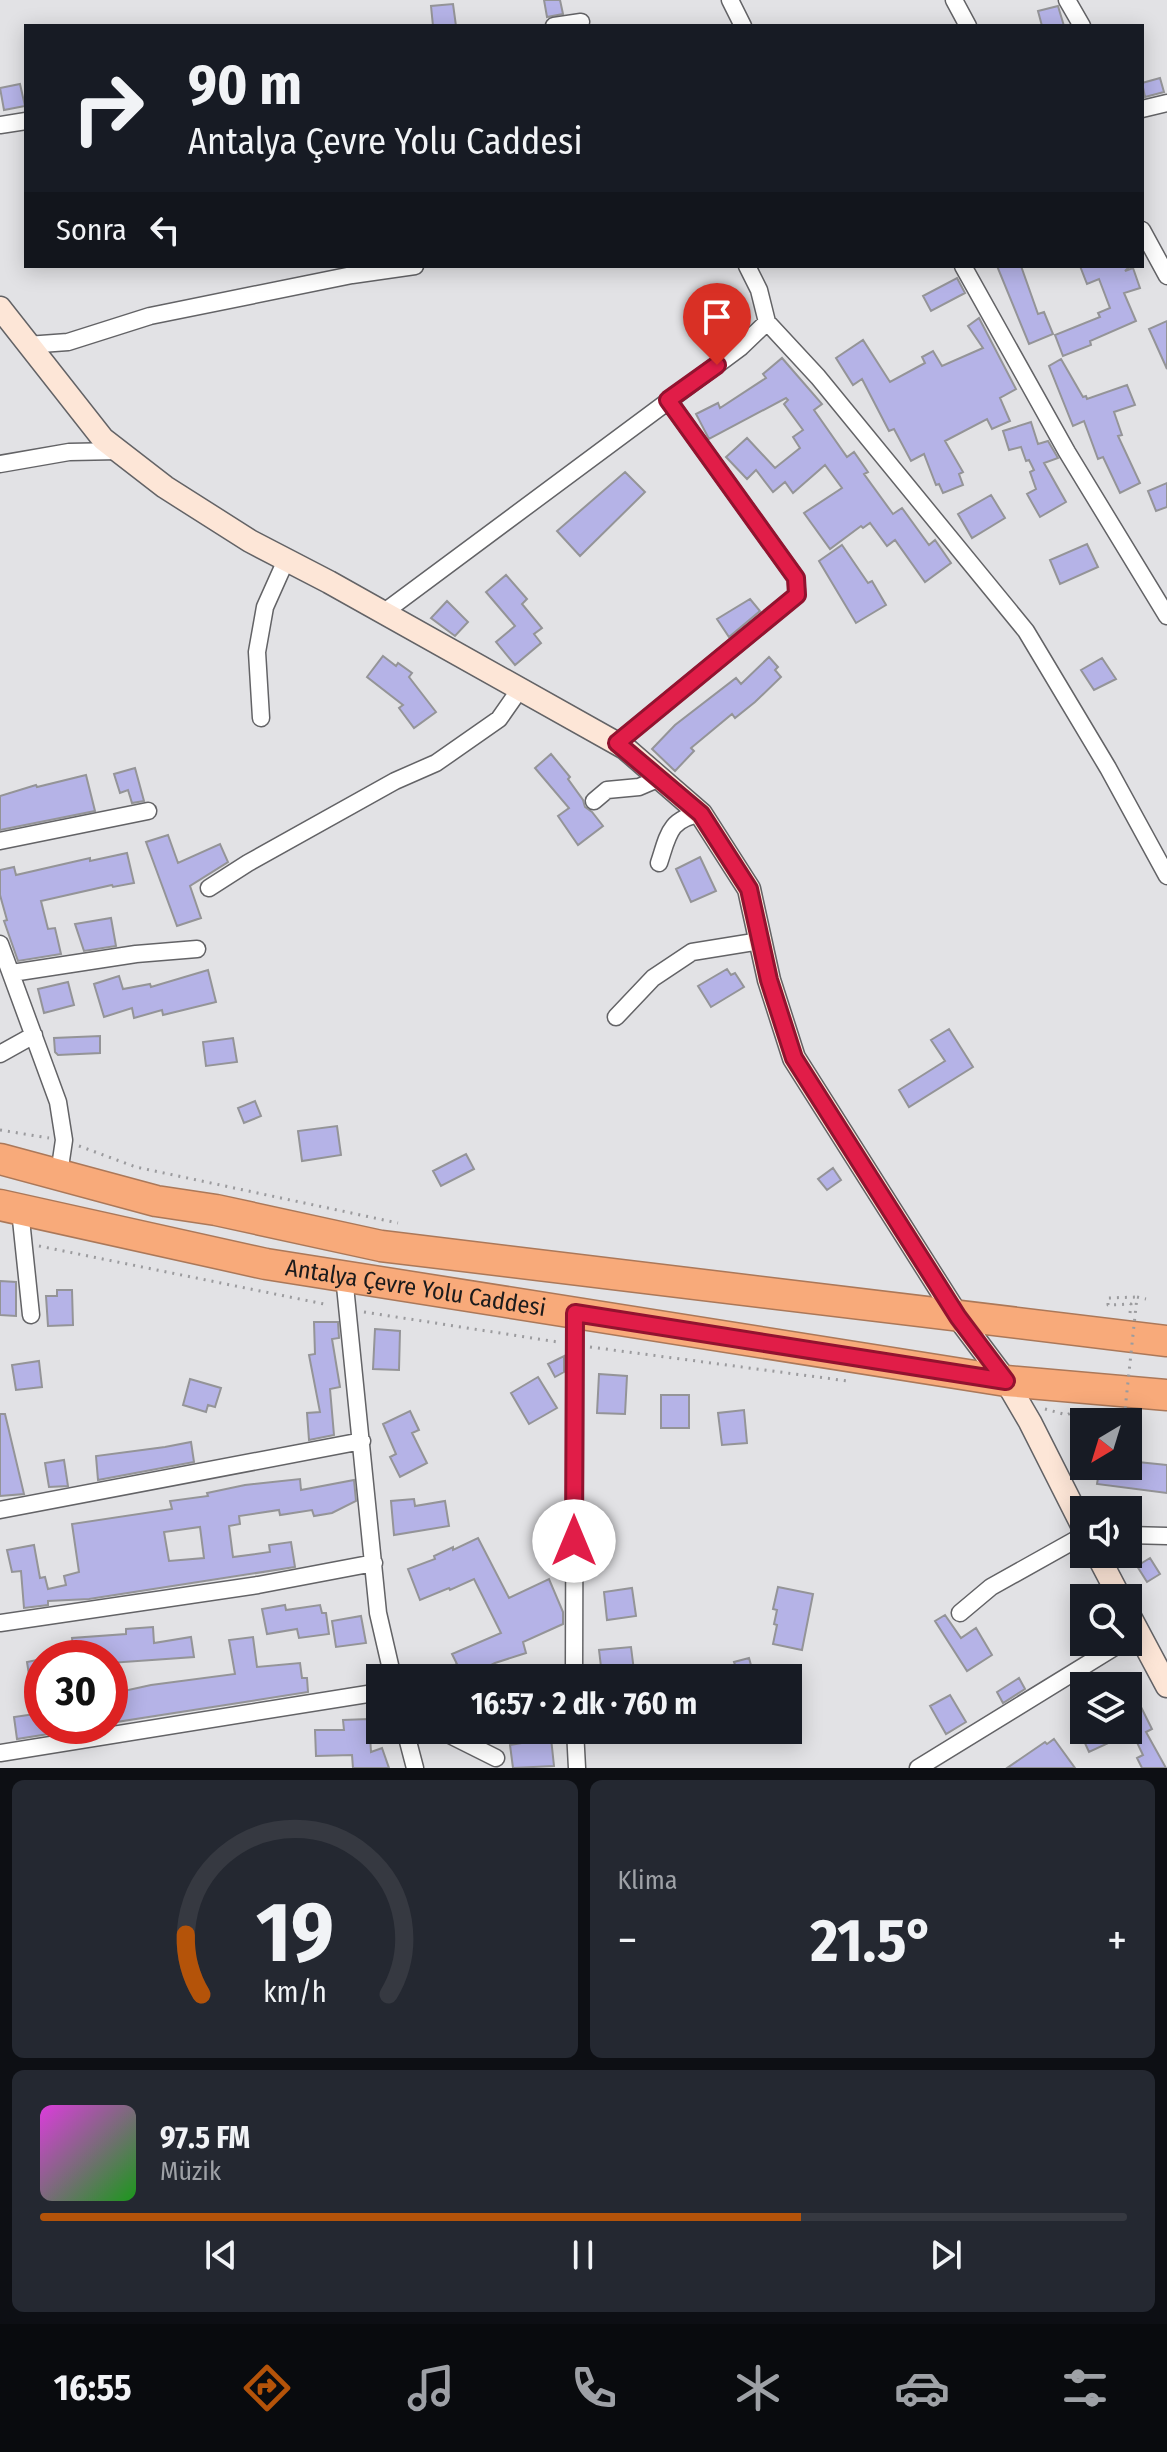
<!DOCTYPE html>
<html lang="tr">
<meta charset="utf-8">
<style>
:root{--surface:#171b24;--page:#242831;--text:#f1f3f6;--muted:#9ea1a6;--line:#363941;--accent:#b45309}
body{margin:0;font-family:"Fira Sans Condensed",sans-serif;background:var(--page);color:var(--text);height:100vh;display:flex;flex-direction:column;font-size:30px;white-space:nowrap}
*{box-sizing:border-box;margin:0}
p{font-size:26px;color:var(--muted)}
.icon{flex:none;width:44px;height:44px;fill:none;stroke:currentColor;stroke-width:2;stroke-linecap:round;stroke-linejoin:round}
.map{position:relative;height:1768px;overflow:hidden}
.panel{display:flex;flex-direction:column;gap:12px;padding:12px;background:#0d0f14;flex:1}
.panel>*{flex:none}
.top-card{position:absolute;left:24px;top:24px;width:1120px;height:244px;border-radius:0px;box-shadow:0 4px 20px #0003;background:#171b24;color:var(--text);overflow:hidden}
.needle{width:52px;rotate:218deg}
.tools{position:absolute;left:1070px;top:1408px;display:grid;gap:16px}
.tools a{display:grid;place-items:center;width:72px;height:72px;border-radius:0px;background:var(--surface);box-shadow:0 4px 20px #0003;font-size:40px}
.speed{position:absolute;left:24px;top:1640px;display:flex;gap:16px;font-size:40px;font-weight:700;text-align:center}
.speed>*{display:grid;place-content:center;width:104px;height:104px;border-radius:50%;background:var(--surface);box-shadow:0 4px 20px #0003;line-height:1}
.speed .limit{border:12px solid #d22;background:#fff;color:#111}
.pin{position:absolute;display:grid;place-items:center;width:68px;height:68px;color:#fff;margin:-82px -34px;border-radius:50% 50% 50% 0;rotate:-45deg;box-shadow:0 0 8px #0007}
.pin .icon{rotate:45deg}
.me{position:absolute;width:88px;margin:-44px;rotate:0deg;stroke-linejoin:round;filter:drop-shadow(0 0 6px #0008)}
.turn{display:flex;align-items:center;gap:28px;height:168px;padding:0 32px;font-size:36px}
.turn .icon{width:104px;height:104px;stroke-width:2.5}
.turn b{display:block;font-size:56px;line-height:68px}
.then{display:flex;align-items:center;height:76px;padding:0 32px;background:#0003;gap:16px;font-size:30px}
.big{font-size:60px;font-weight:700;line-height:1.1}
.panel .widget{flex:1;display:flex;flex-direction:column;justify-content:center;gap:12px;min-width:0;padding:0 28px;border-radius:12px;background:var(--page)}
.panel .dial{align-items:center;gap:0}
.dial svg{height:208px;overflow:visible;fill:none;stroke:var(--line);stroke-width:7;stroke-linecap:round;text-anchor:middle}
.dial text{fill:var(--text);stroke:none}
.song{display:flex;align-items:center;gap:24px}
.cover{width:96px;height:96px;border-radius:12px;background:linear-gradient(135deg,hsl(300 70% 55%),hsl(120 70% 35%))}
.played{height:8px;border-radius:4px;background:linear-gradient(90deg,var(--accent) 70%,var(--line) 70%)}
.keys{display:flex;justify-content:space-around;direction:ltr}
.heat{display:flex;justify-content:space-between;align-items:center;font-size:44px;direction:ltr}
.panel .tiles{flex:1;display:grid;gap:12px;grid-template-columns:1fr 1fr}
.widget:last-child{grid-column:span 2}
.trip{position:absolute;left:366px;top:1664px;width:436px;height:80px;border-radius:0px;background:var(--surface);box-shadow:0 4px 20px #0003;font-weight:700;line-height:80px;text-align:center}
.dock{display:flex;height:128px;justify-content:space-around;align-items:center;background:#090b0e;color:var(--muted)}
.dock .icon{width:56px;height:56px}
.dock .current{color:var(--accent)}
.dock b{font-size:36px;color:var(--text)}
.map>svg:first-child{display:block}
.building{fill:#b5b3e7;stroke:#949497;stroke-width:2;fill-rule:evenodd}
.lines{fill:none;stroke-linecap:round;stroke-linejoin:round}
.street-casing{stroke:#636366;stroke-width:19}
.secondary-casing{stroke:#636366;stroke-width:25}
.highway-casing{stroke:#ab7859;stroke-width:33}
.path{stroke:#9b9b9e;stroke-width:3;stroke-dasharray:2 6;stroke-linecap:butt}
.street{stroke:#fff;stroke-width:16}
.secondary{stroke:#fde6d7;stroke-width:22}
.highway{stroke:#f8aa7a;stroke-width:30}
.path-bridge{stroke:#9b9b9e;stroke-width:3;stroke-dasharray:2 6;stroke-linecap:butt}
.route-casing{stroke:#92132f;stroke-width:20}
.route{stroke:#e11d48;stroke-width:14}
.labels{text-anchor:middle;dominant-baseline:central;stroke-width:6;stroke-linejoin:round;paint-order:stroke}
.street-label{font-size:24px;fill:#1b1b1c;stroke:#fff}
</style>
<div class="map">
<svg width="1167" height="1768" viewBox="0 0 1167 1768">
<rect width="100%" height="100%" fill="#e2e2e5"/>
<path class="building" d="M 544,0 L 560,0 L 563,14 L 547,17 Z
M 453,4 L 456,26 L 433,26 L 431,6 Z
M 1058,6 L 1064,26 L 1042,26 L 1038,11 Z
M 1160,78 L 1164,92 L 1145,97 L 1142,83 Z
M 20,84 L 25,106 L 4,110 L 0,88 Z
M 997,266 L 1021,266 L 1038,314 L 1044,312 L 1053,334 L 1029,344 Z
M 1080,266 L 1130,266 L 1125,271 L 1133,268 L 1140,288 L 1124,293 L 1136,321 L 1090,341 L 1091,345 L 1063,356 L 1055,335 L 1100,317 L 1098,313 L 1110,308 L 1099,279 L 1087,284 Z
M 957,278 L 965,293 L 931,311 L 923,296 Z
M 979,318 L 1016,389 L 1000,398 L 1010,421 L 992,429 L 987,419 L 945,441 L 963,472 L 959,474 L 963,485 L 943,493 L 939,484 L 936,485 L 924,454 L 911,461 L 894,429 L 889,431 L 862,379 L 853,385 L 836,358 L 863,340 L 890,382 L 925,363 L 922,357 L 933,351 L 942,366 L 983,348 L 968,326 Z
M 1167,321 L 1167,369 L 1149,329 Z
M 782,358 L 822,404 L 814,410 L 847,457 L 854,452 L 868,472 L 864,474 L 893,514 L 902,508 L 929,545 L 935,540 L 951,563 L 925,582 L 895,540 L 887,546 L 870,523 L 863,528 L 861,526 L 830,549 L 804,513 L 842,488 L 825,465 L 793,493 L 785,482 L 773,492 L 756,470 L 747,479 L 726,457 L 747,438 L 775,468 L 800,448 L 793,437 L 803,430 L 784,404 L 788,400 L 786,398 L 709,439 L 696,414 L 718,403 L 720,408 L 766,378 L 763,374 Z
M 1061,359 L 1083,397 L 1086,396 L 1087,399 L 1127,385 L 1135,405 L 1114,412 L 1122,435 L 1118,436 L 1140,483 L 1120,493 L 1103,457 L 1098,459 L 1084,421 L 1073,426 L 1049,366 Z
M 1031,422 L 1038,444 L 1048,441 L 1058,458 L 1044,463 L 1066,502 L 1040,517 L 1027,494 L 1036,489 L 1030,472 L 1034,470 L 1029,460 L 1026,461 L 1021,447 L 1009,450 L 1003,431 Z
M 625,472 L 645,492 L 580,556 L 557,531 Z
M 1167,483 L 1167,507 L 1156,511 L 1148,491 Z
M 991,495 L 1005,518 L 972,538 L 958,514 Z
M 1087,544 L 1098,567 L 1060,584 L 1050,560 Z
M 842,545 L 868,583 L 872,581 L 886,605 L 856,623 L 819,561 Z
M 506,575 L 527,599 L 522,604 L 542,628 L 534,634 L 541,643 L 515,665 L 496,642 L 515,626 L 486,592 Z
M 750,599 L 760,611 L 729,637 L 717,619 Z
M 447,601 L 468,622 L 455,636 L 431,618 Z
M 383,656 L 396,666 L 398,663 L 412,673 L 409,677 L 436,712 L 414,728 L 399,708 L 403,705 L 367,677 Z
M 769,657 L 778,667 L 775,670 L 781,677 L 755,702 L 735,718 L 732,714 L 691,748 L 694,751 L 675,771 L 652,749 L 675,725 L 736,678 L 741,684 Z
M 1102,658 L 1116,679 L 1094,690 L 1081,670 Z
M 551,754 L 570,777 L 568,779 L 583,800 L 585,807 L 592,812 L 603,826 L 578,845 L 558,816 L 569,808 L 535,768 Z
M 135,768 L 144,801 L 132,803 L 128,790 L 120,793 L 114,774 Z
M 86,775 L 95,811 L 0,830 L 0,796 L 36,785 L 37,787 Z
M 168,835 L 178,863 L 220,844 L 228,862 L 190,886 L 201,918 L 177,926 L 146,842 Z
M 127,853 L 134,883 L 113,887 L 112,885 L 41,901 L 48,929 L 55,928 L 61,954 L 18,961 L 4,921 L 7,920 L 0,895 L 0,870 L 14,867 L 16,875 L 90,858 L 90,861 Z
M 700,857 L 716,891 L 691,902 L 676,869 Z
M 111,918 L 116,946 L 84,951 L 75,924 Z
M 727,969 L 731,975 L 735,973 L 744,987 L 711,1007 L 698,986 Z
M 208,970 L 216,1002 L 163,1015 L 162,1010 L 134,1018 L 132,1008 L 104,1017 L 94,984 L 119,976 L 123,989 L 150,984 L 151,987 Z
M 68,982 L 74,1005 L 44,1013 L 38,989 Z
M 949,1029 L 973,1067 L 909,1107 L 899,1090 L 945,1061 L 931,1040 Z
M 100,1036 L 100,1053 L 58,1055 L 55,1052 L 54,1038 Z
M 233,1038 L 237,1062 L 206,1066 L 203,1042 Z
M 255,1101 L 261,1116 L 244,1123 L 238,1108 Z
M 337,1126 L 341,1155 L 302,1161 L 298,1131 Z
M 466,1154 L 474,1169 L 441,1186 L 433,1171 Z
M 833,1168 L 841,1180 L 827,1190 L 818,1179 Z
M 0,1281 L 16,1282 L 16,1316 L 0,1315 Z
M 57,1290 L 72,1290 L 73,1325 L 48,1326 L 46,1296 L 57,1296 Z
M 314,1322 L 338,1322 L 339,1338 L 332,1339 L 340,1387 L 330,1389 L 334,1435 L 309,1440 L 307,1413 L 320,1412 L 309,1355 L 315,1354 Z
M 375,1329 L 400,1331 L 399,1370 L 373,1369 Z
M 564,1356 L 564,1372 L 555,1377 L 548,1364 Z
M 39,1361 L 42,1387 L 16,1390 L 12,1365 Z
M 599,1374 L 627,1376 L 625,1414 L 597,1413 Z
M 538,1377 L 557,1408 L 529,1424 L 511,1393 Z
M 190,1379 L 221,1388 L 215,1407 L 208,1405 L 206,1412 L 183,1405 Z
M 661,1395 L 689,1395 L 689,1428 L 661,1428 Z
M 744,1410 L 747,1443 L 722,1445 L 718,1413 Z
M 410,1411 L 419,1430 L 412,1433 L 427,1463 L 400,1477 L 390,1457 L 396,1454 L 383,1424 Z
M 0,1414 L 5,1414 L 24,1494 L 0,1496 Z
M 191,1442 L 194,1462 L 98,1480 L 96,1456 L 165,1447 Z
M 64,1460 L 68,1486 L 49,1487 L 45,1463 Z
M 1128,1461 L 1167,1465 L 1167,1493 L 1097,1484 L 1100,1466 L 1128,1466 Z
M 300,1479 L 301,1490 L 354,1480 L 356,1501 L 332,1513 L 314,1516 L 312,1510 L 280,1515 L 279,1510 L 239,1516 L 240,1524 L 229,1526 L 233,1557 L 270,1552 L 269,1545 L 291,1542 L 295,1567 L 89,1599 L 48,1601 L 48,1605 L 24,1608 L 21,1571 L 12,1572 L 7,1550 L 34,1545 L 40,1578 L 45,1577 L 48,1589 L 66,1585 L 64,1576 L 79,1572 L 72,1524 L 172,1509 L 170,1501 L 208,1496 L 207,1493 L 245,1485 ZM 200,1527 L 204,1558 L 169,1561 L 164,1532 Z
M 414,1499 L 415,1506 L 445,1501 L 449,1526 L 394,1535 L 391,1501 Z
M 478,1538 L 509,1598 L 549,1579 L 563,1612 L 563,1624 L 523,1642 L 526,1653 L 495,1663 L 465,1678 L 429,1678 L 457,1664 L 452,1654 L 501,1633 L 474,1579 L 450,1590 L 449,1588 L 420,1600 L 408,1569 L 435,1559 L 434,1556 L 453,1547 L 453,1550 Z
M 1150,1558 L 1160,1574 L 1147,1582 L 1137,1566 Z
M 778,1587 L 813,1594 L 802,1650 L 773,1644 L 777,1625 L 774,1624 L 777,1610 L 773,1609 Z
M 632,1588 L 636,1616 L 607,1620 L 604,1592 Z
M 285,1605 L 286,1610 L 320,1605 L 322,1613 L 326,1613 L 329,1634 L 299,1638 L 297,1629 L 267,1634 L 262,1609 Z
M 945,1615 L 961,1638 L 976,1628 L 992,1655 L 967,1671 L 935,1621 Z
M 361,1616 L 366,1643 L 336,1647 L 332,1621 Z
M 153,1627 L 154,1643 L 191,1637 L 194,1657 L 110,1663 L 110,1658 L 74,1658 L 72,1638 L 126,1634 L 126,1629 Z
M 253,1637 L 257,1667 L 300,1663 L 302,1678 L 307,1678 L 308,1692 L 110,1723 L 110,1694 L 151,1685 L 235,1674 L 229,1640 Z
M 631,1647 L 634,1671 L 602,1675 L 599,1650 Z
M 749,1658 L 754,1676 L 740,1678 L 734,1662 Z
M 42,1659 L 42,1706 L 34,1707 L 27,1662 Z
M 1019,1678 L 1025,1689 L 1003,1703 L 997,1692 Z
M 1128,1681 L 1152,1729 L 1146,1732 L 1166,1768 L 1142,1768 L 1137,1758 L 1143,1755 L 1132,1732 L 1089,1752 L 1079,1730 L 1128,1730 Z
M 950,1695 L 966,1722 L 946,1734 L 930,1706 Z
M 42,1713 L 42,1726 L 54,1726 L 55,1733 L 17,1739 L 14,1717 Z
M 369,1719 L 371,1752 L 382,1748 L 389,1768 L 353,1768 L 352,1755 L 316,1756 L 315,1730 L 344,1730 L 343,1720 Z
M 551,1738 L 554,1766 L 513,1768 L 510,1745 Z
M 1054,1739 L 1075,1768 L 1007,1768 L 1045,1742 L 1047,1744 Z"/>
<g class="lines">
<g class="street-casing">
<path id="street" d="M 730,0 L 743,26
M 954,0 L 968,26
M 1067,0 L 1082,26
M 554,26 L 581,22
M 1142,109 L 1167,103
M 0,125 L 26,121
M 1142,230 L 1167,276
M 963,266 L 1067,452 L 1167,616
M 767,322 L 818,377 L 1026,631 L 1108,768 L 1167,876
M 27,345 L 68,342 L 150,316 L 352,275 L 415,266
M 0,464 L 69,452 L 119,451
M 383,613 L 741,347 L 767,322 L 759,290 L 747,266
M 261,718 L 257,652 L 265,607 L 286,560
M 617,743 L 797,595 L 796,578 L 668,400
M 594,801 L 607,790 L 639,787 L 660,778
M 0,841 L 148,811
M 659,863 C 668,836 669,818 701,814
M 209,888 L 248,863 L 395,781 L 436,763 L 499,719 L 520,689
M 0,944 L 58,1102 L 64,1140 L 59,1174
M 12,973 L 136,954 L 197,949
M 616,1017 L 653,978 L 692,952 L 760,941
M 0,1054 L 34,1035
M 20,1210 L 31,1315
M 344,1276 L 378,1613 L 393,1678
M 0,1510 L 362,1441
M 1128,1535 L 1167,1536
M 960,1613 L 991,1587 L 1084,1535
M 0,1623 L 258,1585 L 374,1563
M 574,1678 L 575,1313
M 405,1730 L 415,1768
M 440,1730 L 496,1758
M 575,1730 L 577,1768
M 0,1753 L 380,1692
M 918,1768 L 1123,1642"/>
</g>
<g class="secondary-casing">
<path id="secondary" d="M 0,308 L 103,439 L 165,487 L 250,541 L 329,582 L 625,748 L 701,814 L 749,889 L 769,980 L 794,1058 L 958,1317 L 1006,1381 L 1030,1422 L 1084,1529
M 1097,1554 L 1120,1598
M 1128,1613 L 1167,1686"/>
</g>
<g class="highway-casing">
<g id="highway">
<path d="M 0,1159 L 156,1201 L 216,1210 L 381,1246 L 1167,1341"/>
<path id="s1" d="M 0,1205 L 266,1264 L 1006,1381 L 1167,1395"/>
</g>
</g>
<path class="path" d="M 0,1130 L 49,1138
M 79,1146 L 136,1167 L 398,1223
M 39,1246 L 329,1305
M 364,1312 L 558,1342
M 1130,1313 L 1131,1304 L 1108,1305 L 1108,1298 L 1137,1297
M 590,1347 L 848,1381
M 1045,1409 L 1067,1415 L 1076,1410
M 1101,1414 L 1101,1417 L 1128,1419"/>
<use href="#street" class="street"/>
<use href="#secondary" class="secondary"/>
<use href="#highway" class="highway"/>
<path class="path-bridge" d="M 1131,1412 L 1125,1410 L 1137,1297 L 1146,1299"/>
</g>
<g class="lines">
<g class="route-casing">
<path id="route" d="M 574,1541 L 575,1313 L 1006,1381 L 958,1317 L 794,1058 L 769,980 L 749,889 L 701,814 L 617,743 L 797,595 L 796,578 L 668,400 L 717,365"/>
</g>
<use href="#route" class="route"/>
</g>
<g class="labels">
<g class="street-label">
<text stroke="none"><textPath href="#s1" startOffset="424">Antalya Çevre Yolu Caddesi</textPath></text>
</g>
</g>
</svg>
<div class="tools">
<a><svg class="needle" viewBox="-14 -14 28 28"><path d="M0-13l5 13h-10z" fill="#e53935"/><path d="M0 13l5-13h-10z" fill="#9ea1a6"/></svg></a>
<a><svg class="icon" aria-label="sound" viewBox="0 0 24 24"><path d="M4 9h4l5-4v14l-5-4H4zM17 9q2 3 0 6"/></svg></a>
<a><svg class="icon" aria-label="search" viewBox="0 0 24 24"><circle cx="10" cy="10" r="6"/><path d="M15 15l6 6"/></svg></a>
<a><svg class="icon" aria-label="layers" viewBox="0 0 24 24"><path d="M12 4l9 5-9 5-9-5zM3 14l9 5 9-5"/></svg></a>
</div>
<div class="speed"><div class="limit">30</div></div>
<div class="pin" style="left:717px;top:365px;background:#d93025"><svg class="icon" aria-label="arrive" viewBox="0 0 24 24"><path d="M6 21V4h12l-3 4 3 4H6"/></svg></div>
<svg class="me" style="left:574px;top:1541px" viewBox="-20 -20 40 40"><circle r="19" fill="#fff"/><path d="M0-13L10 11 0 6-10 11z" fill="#e11d48"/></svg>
<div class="trip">16:57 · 2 dk · 760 m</div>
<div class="top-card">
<div class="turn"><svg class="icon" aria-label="right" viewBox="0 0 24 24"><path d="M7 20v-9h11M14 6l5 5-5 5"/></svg><div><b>90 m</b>Antalya Çevre Yolu Caddesi</div></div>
<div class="then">Sonra<svg class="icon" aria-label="left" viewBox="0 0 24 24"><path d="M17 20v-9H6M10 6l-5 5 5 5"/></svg></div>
</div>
</div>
<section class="panel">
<div class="tiles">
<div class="widget dial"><svg viewBox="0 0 100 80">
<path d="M14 69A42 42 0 1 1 86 69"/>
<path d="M14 69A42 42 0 0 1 8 46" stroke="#b45309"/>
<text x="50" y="56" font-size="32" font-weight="700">19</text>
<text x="50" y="72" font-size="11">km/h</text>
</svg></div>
<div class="widget"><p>Klima</p>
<div class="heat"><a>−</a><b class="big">21.5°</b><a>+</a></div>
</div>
<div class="widget">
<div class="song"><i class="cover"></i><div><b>97.5 FM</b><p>Müzik</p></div></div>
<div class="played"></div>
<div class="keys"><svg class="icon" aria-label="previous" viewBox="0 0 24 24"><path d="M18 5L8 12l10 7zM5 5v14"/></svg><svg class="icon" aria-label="pause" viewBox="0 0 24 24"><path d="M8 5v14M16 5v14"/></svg><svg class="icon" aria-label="next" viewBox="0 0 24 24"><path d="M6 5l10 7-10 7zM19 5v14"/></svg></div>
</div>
</div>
</section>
<nav class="dock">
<b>16:55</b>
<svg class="icon current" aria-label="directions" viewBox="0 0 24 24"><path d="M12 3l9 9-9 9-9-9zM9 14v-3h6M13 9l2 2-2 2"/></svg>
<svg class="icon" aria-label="music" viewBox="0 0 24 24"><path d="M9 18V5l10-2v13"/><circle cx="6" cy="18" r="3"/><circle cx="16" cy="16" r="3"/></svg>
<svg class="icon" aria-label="phone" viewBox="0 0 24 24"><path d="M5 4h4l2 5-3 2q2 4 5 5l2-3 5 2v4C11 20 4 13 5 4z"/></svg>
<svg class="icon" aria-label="climate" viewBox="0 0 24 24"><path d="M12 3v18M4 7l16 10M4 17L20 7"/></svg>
<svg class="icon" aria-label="car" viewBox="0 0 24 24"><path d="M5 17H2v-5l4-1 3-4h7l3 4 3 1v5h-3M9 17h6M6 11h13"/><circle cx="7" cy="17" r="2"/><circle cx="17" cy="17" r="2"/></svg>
<svg class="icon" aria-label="filters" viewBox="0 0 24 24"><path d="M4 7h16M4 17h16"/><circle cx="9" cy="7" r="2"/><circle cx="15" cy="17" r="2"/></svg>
</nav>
